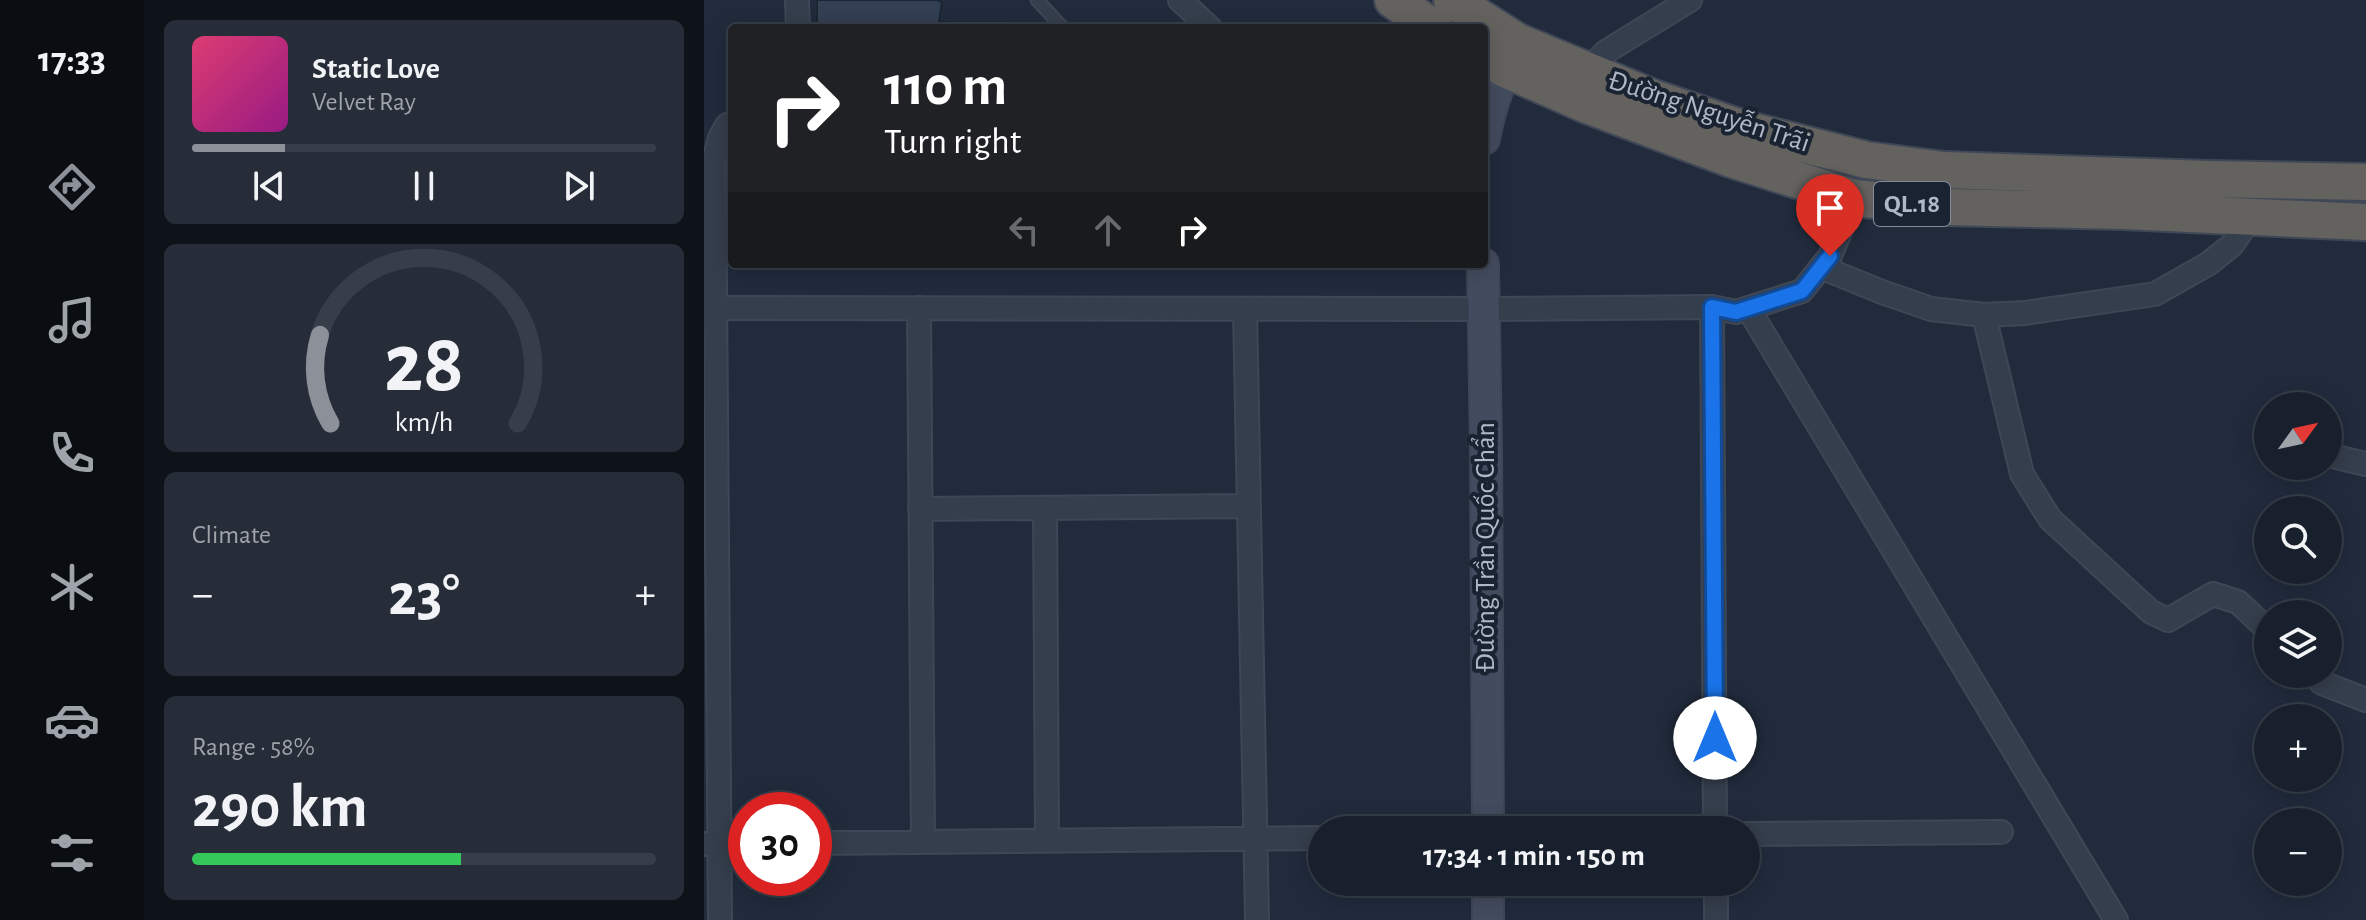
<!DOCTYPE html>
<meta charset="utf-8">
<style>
:root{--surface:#19202d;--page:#262d39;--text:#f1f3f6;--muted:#9fa3aa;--line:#373e49;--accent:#8c9099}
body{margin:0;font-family:"Alegreya Sans",sans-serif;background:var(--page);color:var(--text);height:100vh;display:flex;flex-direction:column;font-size:30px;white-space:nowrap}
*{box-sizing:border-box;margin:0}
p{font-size:26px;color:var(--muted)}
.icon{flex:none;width:44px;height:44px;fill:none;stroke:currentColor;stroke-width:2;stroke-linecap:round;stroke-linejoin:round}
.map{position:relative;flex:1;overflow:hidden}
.panel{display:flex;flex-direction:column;gap:20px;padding:20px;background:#0e1219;width:560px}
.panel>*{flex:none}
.guide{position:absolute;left:24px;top:24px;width:760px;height:244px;border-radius:8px;box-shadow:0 4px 20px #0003,0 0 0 2px var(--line);background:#202124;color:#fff;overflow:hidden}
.needle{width:52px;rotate:57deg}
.tools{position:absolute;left:1550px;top:392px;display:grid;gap:16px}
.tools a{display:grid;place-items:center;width:88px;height:88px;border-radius:50%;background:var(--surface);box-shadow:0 4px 20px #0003,0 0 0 2px var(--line);font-size:40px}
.speed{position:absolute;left:24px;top:792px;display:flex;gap:16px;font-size:40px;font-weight:700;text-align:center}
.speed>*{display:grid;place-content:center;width:104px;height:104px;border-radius:50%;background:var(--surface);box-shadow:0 4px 20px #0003,0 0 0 2px var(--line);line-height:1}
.speed .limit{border:12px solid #d22;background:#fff;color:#111}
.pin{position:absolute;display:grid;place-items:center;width:68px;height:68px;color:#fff;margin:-82px -34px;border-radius:50% 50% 50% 0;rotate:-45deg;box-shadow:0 0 8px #0007}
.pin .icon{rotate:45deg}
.me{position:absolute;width:88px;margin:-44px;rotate:0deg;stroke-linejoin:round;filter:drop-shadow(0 0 6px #0008)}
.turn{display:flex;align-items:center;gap:28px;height:168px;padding:0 24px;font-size:36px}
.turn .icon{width:104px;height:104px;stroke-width:2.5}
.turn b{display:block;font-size:56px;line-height:68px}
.lanes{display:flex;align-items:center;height:76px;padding:0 24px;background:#0003;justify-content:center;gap:40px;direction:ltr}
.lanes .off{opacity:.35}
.big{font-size:60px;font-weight:700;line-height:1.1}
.panel .tile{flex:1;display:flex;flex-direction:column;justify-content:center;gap:12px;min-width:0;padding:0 28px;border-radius:12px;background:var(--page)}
.panel .dial{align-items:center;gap:0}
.dial svg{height:208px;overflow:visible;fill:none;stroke:var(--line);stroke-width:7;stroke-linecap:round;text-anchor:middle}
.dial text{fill:var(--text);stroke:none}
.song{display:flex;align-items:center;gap:24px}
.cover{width:96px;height:96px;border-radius:12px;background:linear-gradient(135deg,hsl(340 70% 55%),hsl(310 70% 35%))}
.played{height:8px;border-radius:4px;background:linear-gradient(90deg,var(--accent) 20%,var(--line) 20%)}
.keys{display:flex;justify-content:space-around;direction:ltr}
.heat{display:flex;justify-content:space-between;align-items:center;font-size:44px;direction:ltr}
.charge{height:12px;border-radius:6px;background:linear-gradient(90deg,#34c759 58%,var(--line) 0)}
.trip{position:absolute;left:604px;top:816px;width:452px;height:80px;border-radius:40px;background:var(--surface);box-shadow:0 4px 20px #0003,0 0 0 2px var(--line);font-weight:700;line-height:80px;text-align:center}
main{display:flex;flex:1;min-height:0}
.menu{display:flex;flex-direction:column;width:144px;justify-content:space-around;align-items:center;background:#0a0d12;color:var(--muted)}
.menu .icon{width:56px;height:56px}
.menu .current{color:var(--accent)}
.menu b{font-size:36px;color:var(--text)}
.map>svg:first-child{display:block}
.building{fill:#333f52;stroke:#1c2533;stroke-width:2}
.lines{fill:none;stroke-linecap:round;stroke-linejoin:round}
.service-casing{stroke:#3e4755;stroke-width:15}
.minor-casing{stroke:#3e4755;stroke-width:26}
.secondary-casing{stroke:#3e4755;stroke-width:34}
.trunk-casing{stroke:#404857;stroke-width:40}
.service{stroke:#353e4c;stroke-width:11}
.minor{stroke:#353e4c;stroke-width:22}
.secondary{stroke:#434c5f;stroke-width:30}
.trunk{stroke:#63625f;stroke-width:36}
.route-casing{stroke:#114b97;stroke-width:20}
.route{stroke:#1a73e8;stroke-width:14}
.labels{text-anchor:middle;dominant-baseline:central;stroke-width:8;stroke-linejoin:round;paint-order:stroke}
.shield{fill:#1a2331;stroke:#838b9b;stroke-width:2}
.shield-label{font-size:26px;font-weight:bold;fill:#b0b8c8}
.street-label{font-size:28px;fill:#b0b8c8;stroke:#1a2331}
</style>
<main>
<nav class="menu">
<b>17:33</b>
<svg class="icon current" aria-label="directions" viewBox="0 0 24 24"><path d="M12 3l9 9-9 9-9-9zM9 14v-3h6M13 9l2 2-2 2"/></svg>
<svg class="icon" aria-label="music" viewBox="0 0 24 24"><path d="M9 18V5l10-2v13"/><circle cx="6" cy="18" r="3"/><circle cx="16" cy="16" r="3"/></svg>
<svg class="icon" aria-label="phone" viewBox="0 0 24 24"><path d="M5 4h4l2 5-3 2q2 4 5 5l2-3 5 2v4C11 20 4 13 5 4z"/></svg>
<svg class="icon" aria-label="climate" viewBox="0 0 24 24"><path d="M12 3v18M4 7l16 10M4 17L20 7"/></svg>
<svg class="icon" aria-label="car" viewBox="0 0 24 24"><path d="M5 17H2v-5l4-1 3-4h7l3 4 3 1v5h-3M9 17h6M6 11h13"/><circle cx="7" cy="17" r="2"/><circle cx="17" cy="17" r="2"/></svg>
<svg class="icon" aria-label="filters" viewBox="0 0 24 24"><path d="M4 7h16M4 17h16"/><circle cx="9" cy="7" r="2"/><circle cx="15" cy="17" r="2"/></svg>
</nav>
<section class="panel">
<div class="tile">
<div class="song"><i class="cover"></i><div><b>Static Love</b><p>Velvet Ray</p></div></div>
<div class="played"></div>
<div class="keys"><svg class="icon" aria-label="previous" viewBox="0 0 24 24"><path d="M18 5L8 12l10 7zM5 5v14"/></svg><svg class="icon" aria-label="pause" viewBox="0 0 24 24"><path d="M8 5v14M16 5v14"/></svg><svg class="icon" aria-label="next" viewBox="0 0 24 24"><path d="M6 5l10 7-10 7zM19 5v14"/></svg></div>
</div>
<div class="tile dial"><svg viewBox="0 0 100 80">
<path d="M14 69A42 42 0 1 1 86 69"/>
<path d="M14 69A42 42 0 0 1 10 35" stroke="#8c9099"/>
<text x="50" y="56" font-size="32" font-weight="700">28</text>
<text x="50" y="72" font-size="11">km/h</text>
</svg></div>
<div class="tile"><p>Climate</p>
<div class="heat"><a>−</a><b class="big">23°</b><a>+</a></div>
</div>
<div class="tile"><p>Range · 58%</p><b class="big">290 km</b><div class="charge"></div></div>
</section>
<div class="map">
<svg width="1662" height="920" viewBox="0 0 1662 920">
<rect width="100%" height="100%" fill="#212b3c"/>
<path class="building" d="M 113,0 L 234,0 L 238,3 L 235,22 L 320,23 L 320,28 L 113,28 Z"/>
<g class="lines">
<g class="service-casing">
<path id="service" d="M 333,0 L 359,28"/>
</g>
<g class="minor-casing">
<path id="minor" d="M 93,0 L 94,28
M 476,0 L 506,28
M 882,71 L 903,51 L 986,0
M 1119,268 L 1178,292 L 1227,309 L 1280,315 L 1321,313 L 1451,294 L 1504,264 L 1528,245 L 1547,217
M 1008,307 L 1011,830
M 0,308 L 780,309 L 1008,307 L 1032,312 L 1098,291 L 1126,256 L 1150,198
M 215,308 L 219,842
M 1044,308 L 1412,920
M 541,309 L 553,920
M 1280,315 L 1318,474 L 1346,519 L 1447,612 L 1464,620 L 1509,594 L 1534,602 L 1564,630
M 1624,455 L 1662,464
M 341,508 L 343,841
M 216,509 L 545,506
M 1609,674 L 1618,683 L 1662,700
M 1042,834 L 1297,832
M 110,843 L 618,838
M 1,844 L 42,844
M 1012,882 L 1012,920
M 16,920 L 10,161 L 16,138 L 23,125 L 28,123"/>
</g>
<g class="secondary-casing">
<path id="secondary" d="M 780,139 C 785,109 796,79 810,51
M 779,264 L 782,450 L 784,830
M 784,882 L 784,920"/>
</g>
<g class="trunk-casing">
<path id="trunk" d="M 689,0 L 730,28
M 748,0 L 814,42 L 949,98 L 1040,129 L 1162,160 L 1240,170 L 1503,179 L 1662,182
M 780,57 L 801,69 L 883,105 L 1027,159 L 1150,198 L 1240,207 L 1420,211 L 1662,222"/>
</g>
<use href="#service" class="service"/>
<use href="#minor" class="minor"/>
<use href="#secondary" class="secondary"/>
<use href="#trunk" class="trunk"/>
</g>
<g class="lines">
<g class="route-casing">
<path id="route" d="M 1011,738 L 1008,307 L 1032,312 L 1098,291 L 1126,256"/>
</g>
<use href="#route" class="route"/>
</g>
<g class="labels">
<rect class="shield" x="1170" y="182" width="76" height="44" rx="6"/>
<g class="shield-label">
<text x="1208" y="204">QL.18</text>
</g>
<g class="street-label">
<text transform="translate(1005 112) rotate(18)">Đường Nguyễn Trãi</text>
<text transform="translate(782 547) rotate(-90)">Đường Trần Quốc Chẩn</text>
</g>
</g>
</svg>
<div class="tools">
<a><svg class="needle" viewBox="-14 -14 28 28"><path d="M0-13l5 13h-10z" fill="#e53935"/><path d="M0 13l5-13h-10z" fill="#9fa3aa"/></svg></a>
<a><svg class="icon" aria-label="search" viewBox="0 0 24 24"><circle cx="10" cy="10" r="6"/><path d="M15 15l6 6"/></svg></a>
<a><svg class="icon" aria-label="layers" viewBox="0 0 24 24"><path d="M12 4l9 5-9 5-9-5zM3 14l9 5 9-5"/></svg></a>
<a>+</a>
<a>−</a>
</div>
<div class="speed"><div class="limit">30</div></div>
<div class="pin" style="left:1126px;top:256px;background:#d93025"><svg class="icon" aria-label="arrive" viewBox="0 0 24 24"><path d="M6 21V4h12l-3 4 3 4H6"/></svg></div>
<svg class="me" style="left:1011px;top:738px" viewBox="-20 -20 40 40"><circle r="19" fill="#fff"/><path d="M0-13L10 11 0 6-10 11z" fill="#1a73e8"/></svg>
<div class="trip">17:34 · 1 min · 150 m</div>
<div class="guide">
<div class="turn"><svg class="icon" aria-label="right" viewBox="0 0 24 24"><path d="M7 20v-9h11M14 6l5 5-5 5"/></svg><div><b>110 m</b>Turn right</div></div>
<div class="lanes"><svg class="icon off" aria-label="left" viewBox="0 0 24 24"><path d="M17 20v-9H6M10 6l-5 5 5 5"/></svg><svg class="icon off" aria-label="ahead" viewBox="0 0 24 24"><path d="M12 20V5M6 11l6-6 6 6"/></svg><svg class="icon" aria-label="right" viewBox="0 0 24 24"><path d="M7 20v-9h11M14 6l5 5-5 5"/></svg></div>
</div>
</div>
</main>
